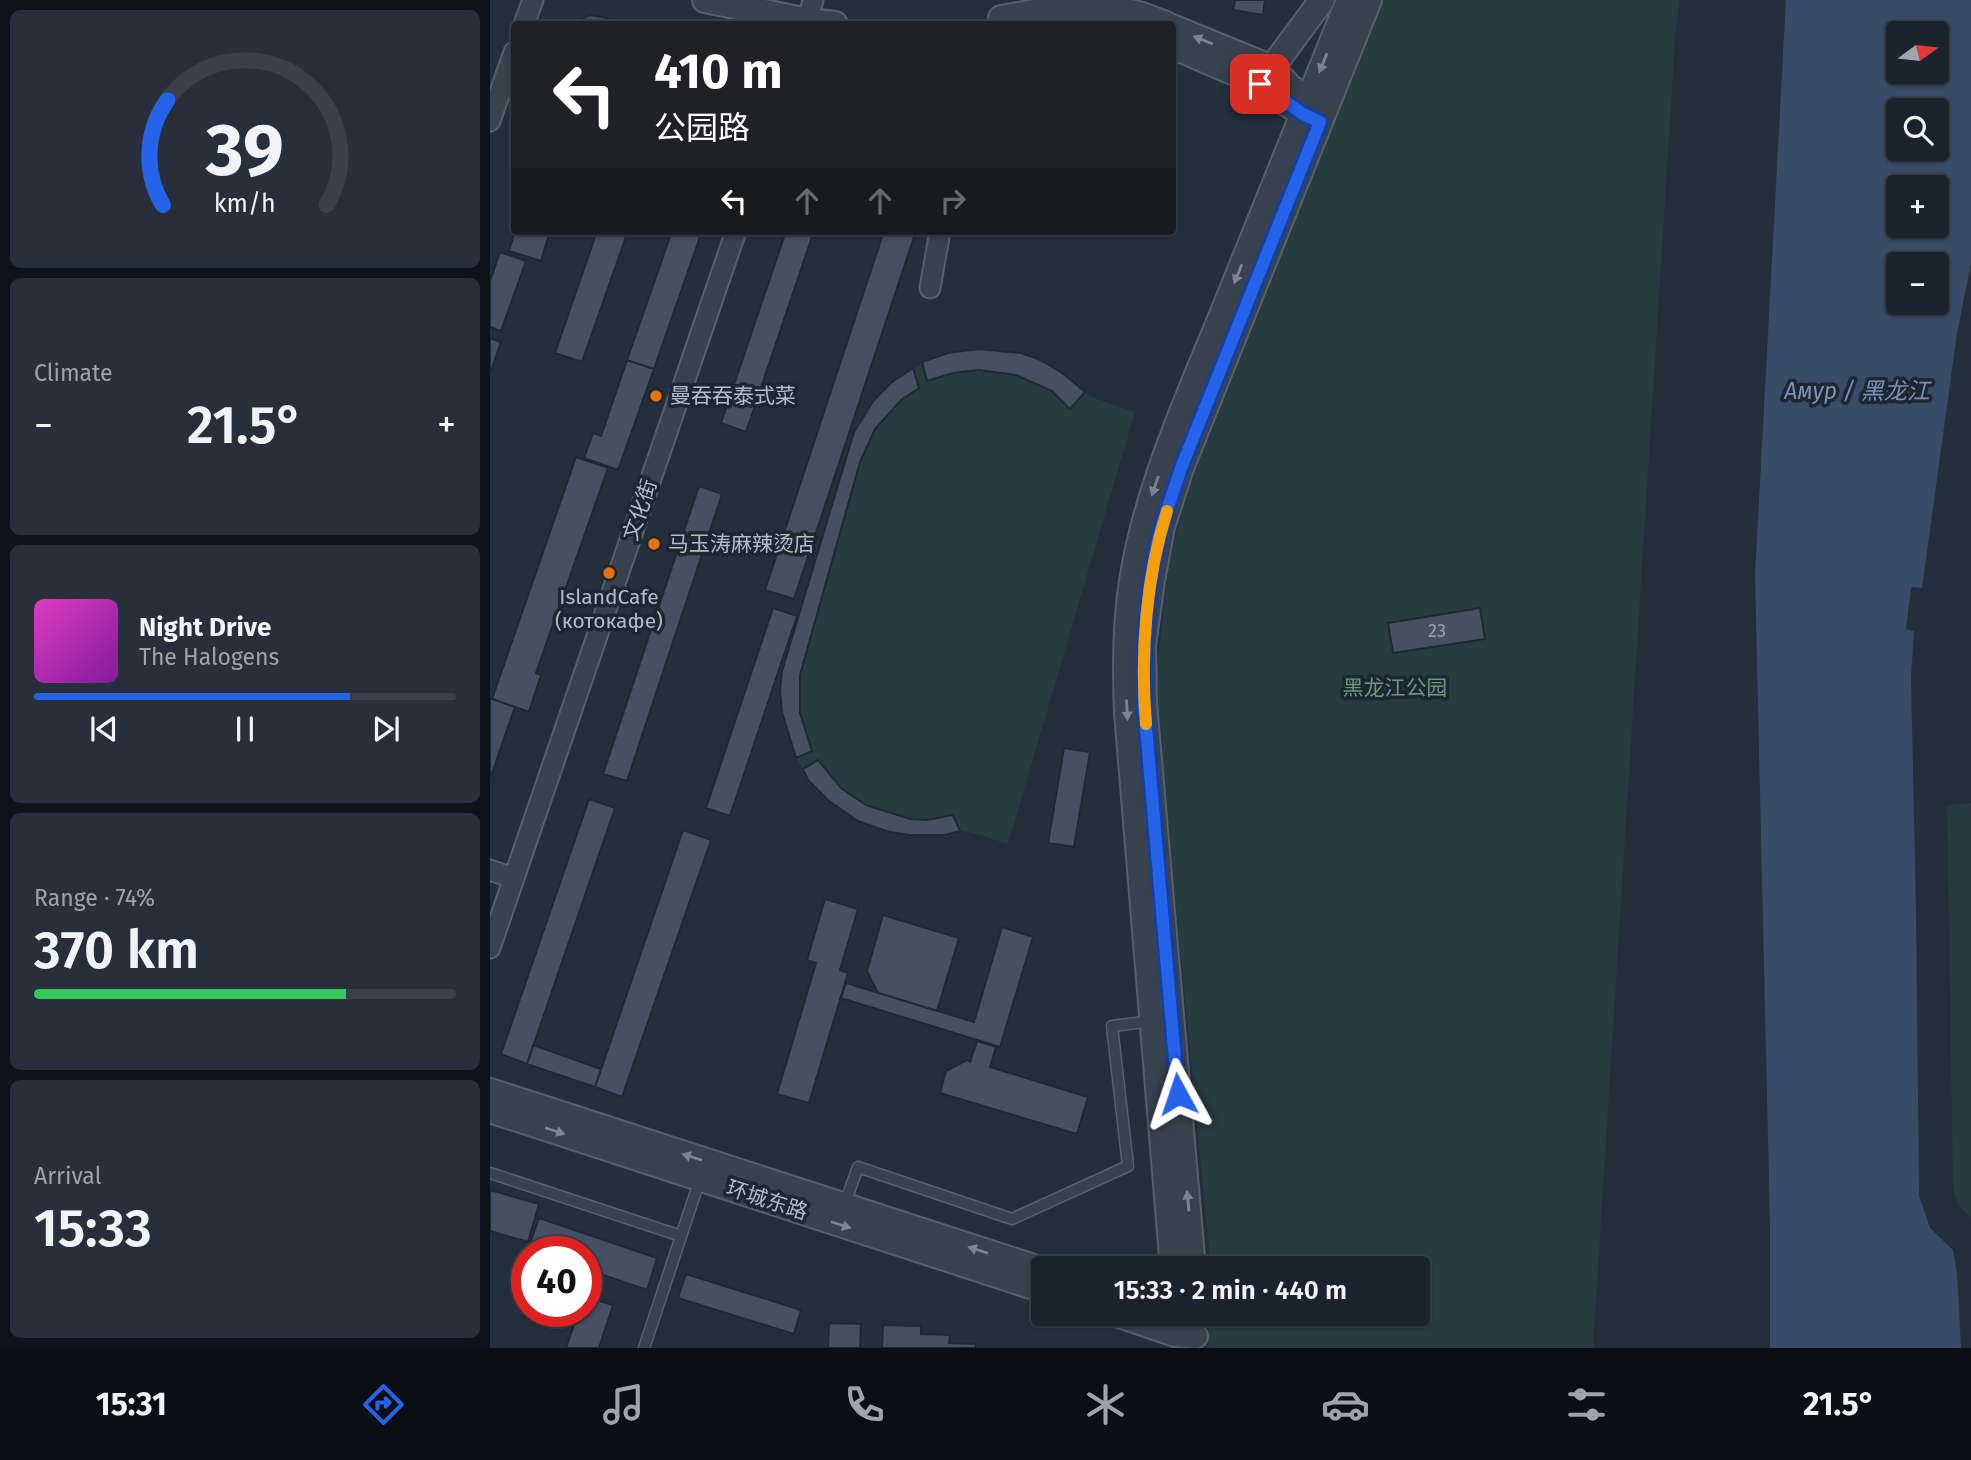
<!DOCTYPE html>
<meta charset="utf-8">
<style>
:root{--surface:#1b232e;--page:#282f3a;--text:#f1f3f6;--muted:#a0a4aa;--line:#39404a;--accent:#2563eb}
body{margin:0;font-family:"Fira Sans","Noto Sans SC",sans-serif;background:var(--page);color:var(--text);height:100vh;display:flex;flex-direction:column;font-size:26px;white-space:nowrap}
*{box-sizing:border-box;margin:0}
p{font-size:23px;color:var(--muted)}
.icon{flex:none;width:38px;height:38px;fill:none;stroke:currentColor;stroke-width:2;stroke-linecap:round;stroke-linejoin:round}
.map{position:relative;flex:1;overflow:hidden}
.sheet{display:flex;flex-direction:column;gap:10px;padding:10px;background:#0f1319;width:490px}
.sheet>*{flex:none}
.top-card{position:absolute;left:21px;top:21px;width:665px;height:214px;border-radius:7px;box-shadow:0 2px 5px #0004,0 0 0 2px var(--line);background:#202124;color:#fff;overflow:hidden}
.needle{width:46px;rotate:75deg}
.tools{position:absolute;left:1396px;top:21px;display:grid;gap:14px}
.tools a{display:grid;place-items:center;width:63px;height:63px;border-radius:7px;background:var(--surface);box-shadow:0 2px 5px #0004,0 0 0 2px var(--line);font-size:35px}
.speed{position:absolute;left:21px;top:1236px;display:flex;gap:14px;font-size:35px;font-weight:700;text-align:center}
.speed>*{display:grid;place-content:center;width:91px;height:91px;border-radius:50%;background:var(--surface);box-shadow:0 2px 5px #0004,0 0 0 2px var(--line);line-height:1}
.speed .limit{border:10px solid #d22;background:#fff;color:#111}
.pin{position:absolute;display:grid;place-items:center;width:60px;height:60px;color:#fff;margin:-30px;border-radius:14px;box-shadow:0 4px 10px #0006}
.me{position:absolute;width:77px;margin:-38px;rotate:355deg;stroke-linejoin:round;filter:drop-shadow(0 0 5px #0008)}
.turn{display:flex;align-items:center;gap:24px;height:147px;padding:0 28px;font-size:32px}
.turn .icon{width:91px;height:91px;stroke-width:2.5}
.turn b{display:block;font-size:49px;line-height:60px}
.lanes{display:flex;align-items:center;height:66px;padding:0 28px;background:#0003;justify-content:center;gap:35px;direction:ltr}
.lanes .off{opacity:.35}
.big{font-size:52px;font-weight:600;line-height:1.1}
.sheet .widget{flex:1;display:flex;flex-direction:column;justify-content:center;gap:10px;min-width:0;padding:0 24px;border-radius:10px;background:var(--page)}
.sheet .dial{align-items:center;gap:0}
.dial svg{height:182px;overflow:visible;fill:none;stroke:var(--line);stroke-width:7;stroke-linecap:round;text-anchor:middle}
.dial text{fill:var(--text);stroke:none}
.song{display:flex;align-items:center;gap:21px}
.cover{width:84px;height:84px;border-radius:10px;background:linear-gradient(135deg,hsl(310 70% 55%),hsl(290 70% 35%))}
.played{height:7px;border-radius:4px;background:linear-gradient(90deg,var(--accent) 75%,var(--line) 75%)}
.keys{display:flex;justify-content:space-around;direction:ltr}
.heat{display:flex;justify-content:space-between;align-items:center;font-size:38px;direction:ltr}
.charge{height:10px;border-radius:5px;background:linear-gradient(90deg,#34c759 74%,var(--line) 0)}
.trip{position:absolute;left:541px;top:1256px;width:399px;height:70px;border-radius:7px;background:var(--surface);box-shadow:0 2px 5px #0004,0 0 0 2px var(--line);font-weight:600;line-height:70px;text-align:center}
.tab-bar{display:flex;height:112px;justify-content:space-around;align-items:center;background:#0b0e12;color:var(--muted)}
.tab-bar .icon{width:49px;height:49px}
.tab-bar .on{color:var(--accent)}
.tab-bar b{font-size:32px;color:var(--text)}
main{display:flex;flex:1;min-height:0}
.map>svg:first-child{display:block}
.green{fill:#263c3f}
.water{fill:#394c67;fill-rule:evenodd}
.building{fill:#455162;stroke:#1f2835;stroke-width:2}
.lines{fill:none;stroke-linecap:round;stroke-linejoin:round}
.service-casing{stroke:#565f6c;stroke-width:13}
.minor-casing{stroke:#565f6c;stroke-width:23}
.tertiary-casing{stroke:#565f6c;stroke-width:28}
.service{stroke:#38414e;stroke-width:10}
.minor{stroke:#38414e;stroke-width:19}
.tertiary{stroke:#38414e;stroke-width:24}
.oneway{fill:#7c8592}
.route-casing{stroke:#184099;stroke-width:18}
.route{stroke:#2563eb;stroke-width:12}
.slow{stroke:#f59e0b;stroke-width:12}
.food-dot{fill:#e8710a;stroke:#1d2633;stroke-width:2.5}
.labels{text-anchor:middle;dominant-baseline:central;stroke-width:7;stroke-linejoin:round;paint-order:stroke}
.number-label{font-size:18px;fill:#98a1af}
.poi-label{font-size:21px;fill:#b4bcc9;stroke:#1d2633;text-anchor:start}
.street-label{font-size:21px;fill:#b4bcc9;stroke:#1d2633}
.park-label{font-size:21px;fill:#6b9a76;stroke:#1d2633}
.water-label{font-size:23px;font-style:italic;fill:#7c92b1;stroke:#1d2633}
</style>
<main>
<section class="sheet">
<div class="widget dial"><svg viewBox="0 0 100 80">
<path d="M14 69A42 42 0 1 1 86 69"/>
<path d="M14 69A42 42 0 0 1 16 23" stroke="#2563eb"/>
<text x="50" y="56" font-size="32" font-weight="700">39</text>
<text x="50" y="72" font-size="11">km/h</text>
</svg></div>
<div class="widget"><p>Climate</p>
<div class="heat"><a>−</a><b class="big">21.5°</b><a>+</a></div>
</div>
<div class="widget">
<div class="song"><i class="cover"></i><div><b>Night Drive</b><p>The Halogens</p></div></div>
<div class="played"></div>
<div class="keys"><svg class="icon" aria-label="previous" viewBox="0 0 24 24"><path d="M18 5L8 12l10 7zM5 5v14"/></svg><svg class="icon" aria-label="pause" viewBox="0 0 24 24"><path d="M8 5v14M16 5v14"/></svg><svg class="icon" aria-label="next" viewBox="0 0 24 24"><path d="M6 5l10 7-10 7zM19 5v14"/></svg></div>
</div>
<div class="widget"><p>Range · 74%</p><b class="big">370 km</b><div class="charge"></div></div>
<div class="widget"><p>Arrival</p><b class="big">15:33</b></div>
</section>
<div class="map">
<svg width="1481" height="1348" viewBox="0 0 1481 1348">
<rect width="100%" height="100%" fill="#242f3e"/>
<path class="green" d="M 894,0 L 1190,0 L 1186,25 L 1103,1348 L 718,1348 L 719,1314 L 928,1314 L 928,1269 L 721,1269 L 665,686 L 679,564 L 698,483 Z
M 488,349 L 531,353 L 548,359 L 571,372 L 601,397 L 645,412 L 518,844 C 504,840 487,832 472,831 C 466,831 461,833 456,834 C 444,836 430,836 418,835 C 351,827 304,781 293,714 C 290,700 292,685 292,671 L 364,432 C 394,376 427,358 488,349 Z
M 1481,803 L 1481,1217 L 1468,1206 L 1463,1187 L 1457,805 Z"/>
<path class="water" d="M 1296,0 L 1481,0 L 1481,263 L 1467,333 L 1432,588 L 1421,587 L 1416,629 L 1424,631 L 1421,678 L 1426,911 L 1429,1196 L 1440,1228 L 1463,1250 L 1467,1273 L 1471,1348 L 1280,1348 L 1280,1224 L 1265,575 ZM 1409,33 L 1447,33 L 1447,72 L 1409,72 ZM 1409,110 L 1447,110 L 1447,149 L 1409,149 ZM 1409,187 L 1447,187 L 1447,226 L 1409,226 ZM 1409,264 L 1447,264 L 1447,303 L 1409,303 Z"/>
<path class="building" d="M 745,0 L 775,0 L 773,15 L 743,10 Z
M 100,15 L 126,20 L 125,24 L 87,24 L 89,20 Z
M 25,231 L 60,231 L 51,261 L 19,251 Z
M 107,231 L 138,231 L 92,362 L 65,353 Z
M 182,231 L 212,231 L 164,369 L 137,360 Z
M 296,231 L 324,231 L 256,432 L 231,423 Z
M 394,231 L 426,231 L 304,599 L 275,590 Z
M 10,252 L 36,261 L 11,331 L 0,327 L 0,281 Z
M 0,338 L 11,342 L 0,374 Z
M 488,349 L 531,353 L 548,359 L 571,372 L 595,392 L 580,409 L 562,391 L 526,375 L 489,370 L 463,373 L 437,381 L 432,362 L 458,353 Z
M 137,360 L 164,369 L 128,470 L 94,458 L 103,433 L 111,436 Z
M 423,368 L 429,388 L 411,400 L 385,429 L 370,462 L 310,675 L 310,713 L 322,751 L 306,758 L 292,712 L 290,691 L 292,671 L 364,432 L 384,400 L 402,382 Z
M 86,457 L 118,468 L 46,673 L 51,675 L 39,712 L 2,699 Z
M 209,486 L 232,494 L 137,781 L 113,774 Z
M 283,608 L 307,616 L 240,816 L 216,808 Z
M 990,608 L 995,639 L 903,653 L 898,623 Z
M 0,698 L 25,707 L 0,779 Z
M 574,748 L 600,752 L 584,847 L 558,843 Z
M 328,760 L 351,788 L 376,805 L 420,819 L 437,820 L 463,815 L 470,831 L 455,835 L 419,835 L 396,831 L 368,821 L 338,800 L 318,780 L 313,769 Z
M 99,799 L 125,808 L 37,1064 L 11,1054 Z
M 193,830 L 221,840 L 132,1097 L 105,1087 Z
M 335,899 L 368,909 L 350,970 L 358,973 L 319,1103 L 287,1094 L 326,963 L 317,960 Z
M 393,915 L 469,938 L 447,1011 L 388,993 L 377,971 Z
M 512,927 L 543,937 L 510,1047 L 351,998 L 356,983 L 484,1022 Z
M 487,1041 L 506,1047 L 500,1067 L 598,1097 L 587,1134 L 450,1093 L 456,1071 L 477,1060 L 480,1062 Z
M 43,1045 L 111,1069 L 105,1087 L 37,1064 Z
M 0,1190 L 49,1204 L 38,1242 L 0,1231 Z
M 49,1218 L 167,1258 L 157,1290 L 96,1269 L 96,1251 L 43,1251 L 38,1249 Z
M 196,1274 L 311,1310 L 304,1334 L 188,1298 Z
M 96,1297 L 123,1305 L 109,1348 L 76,1348 L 89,1311 L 96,1311 Z
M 339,1323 L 371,1324 L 370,1348 L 338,1348 Z
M 393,1325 L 431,1326 L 431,1334 L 460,1335 L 459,1343 L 486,1344 L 486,1348 L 392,1348 Z"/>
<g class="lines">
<g class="service-casing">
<path id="service" d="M 0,1173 L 191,1236
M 354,1206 L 368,1167 L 522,1219 L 638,1166 L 622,1026 L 663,1021
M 154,1348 L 210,1179"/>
</g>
<g class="minor-casing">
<path id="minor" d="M 34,24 L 43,0
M 317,24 L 323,0
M 0,121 L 24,52
M 440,288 L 450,231
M 0,870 L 23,878
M 0,948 L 246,231"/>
</g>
<g class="tertiary-casing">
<path id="tertiary" d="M 215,0 L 318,21 L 345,24
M 511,18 L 562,9 L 615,6 L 652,15 L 676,24
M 556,23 L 611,24
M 682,27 L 782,68 L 801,88 L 832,105
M 682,46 L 770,84 L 810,113
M 772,81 L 832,0
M 0,1091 L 553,1270
M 0,1110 L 553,1290
M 683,1269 L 637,712 C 635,666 635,621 643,575 C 659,480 702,389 738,300 C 778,200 819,100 859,0
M 703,1269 L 654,703 L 653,645 L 662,581 L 672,527 L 691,468 L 879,0
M 626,1314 L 685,1334 L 705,1336"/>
</g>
<use href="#service" class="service"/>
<use href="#minor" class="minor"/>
<use href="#tertiary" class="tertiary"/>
</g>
<defs><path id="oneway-solid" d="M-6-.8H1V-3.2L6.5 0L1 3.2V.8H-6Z" transform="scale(1.75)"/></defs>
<g class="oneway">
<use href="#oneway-solid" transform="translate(713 40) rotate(-158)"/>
<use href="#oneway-solid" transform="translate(833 63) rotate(112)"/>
<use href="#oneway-solid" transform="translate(748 274) rotate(112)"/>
<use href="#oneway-solid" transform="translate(665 486) rotate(109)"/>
<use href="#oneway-solid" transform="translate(637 710) rotate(87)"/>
<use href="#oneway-solid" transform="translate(65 1131) rotate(18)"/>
<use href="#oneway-solid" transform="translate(202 1157) rotate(-162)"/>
<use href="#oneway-solid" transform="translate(698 1201) rotate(-95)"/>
<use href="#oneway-solid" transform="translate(351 1225) rotate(18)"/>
<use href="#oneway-solid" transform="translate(488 1250) rotate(-162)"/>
</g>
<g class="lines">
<g class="route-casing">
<path id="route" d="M 688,1094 L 654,704 C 653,644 656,583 672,525 C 678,506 685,487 691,468 L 830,122 L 813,114 L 770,84"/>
</g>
<use href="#route" class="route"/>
<path class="slow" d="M 656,724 C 650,653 656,578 677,511"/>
</g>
<g class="food-dot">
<circle cx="166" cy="396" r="7"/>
<circle cx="164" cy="544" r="7"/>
<circle cx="119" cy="573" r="7"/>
</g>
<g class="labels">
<g class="number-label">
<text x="947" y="631">23</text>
</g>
<g class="poi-label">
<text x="180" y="396">曼吞吞泰式菜</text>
<text x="178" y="544">马玉涛麻辣烫店</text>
<text x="119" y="597" text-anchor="middle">IslandCafe<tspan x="119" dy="24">(котокафе)</tspan></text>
</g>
<g class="street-label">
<text transform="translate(150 510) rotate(-71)">文化街</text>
<text transform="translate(277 1200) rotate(18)">环城东路</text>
</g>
<g class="park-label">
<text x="905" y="688">黑龙江公园</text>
</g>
<g class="water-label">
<text x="1367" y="391">Амур / 黑龙江</text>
</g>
</g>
</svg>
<div class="tools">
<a><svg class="needle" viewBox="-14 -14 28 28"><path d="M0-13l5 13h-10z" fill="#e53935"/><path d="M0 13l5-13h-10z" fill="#a0a4aa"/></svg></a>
<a><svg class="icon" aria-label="search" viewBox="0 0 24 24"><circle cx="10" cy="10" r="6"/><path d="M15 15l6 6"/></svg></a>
<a>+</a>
<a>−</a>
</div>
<div class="speed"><div class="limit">40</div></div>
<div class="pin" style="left:770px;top:84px;background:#d93025"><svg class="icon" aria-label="arrive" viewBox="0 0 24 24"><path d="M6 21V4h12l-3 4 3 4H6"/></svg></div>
<svg class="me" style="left:688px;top:1094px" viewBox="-20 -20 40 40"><path d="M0-17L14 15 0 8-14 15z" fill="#2563eb" stroke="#fff" stroke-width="4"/></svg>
<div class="trip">15:33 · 2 min · 440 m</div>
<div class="top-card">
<div class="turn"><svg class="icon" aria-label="left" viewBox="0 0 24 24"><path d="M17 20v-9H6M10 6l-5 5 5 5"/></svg><div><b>410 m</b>公园路</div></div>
<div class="lanes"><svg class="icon" aria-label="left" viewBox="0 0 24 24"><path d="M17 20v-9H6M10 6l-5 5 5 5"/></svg><svg class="icon off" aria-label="ahead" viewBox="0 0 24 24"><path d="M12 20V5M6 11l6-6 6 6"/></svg><svg class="icon off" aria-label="ahead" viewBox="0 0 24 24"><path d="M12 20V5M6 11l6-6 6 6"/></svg><svg class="icon off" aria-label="right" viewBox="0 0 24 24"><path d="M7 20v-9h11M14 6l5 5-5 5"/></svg></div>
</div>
</div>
</main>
<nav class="tab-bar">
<b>15:31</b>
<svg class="icon on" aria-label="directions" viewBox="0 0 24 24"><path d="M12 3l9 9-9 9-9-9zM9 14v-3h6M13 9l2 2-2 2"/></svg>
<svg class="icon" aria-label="music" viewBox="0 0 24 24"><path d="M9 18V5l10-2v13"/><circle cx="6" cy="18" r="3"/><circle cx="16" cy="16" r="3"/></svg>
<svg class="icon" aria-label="phone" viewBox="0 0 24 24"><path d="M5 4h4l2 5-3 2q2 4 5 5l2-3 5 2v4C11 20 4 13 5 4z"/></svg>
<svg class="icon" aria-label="climate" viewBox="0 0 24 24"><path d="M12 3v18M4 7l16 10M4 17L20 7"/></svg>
<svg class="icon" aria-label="car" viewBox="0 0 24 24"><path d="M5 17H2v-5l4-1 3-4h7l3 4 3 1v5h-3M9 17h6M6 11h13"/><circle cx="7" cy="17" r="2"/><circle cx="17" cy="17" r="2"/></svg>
<svg class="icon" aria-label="filters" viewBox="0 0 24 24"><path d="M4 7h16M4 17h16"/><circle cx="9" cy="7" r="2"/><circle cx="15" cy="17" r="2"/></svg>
<b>21.5°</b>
</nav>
